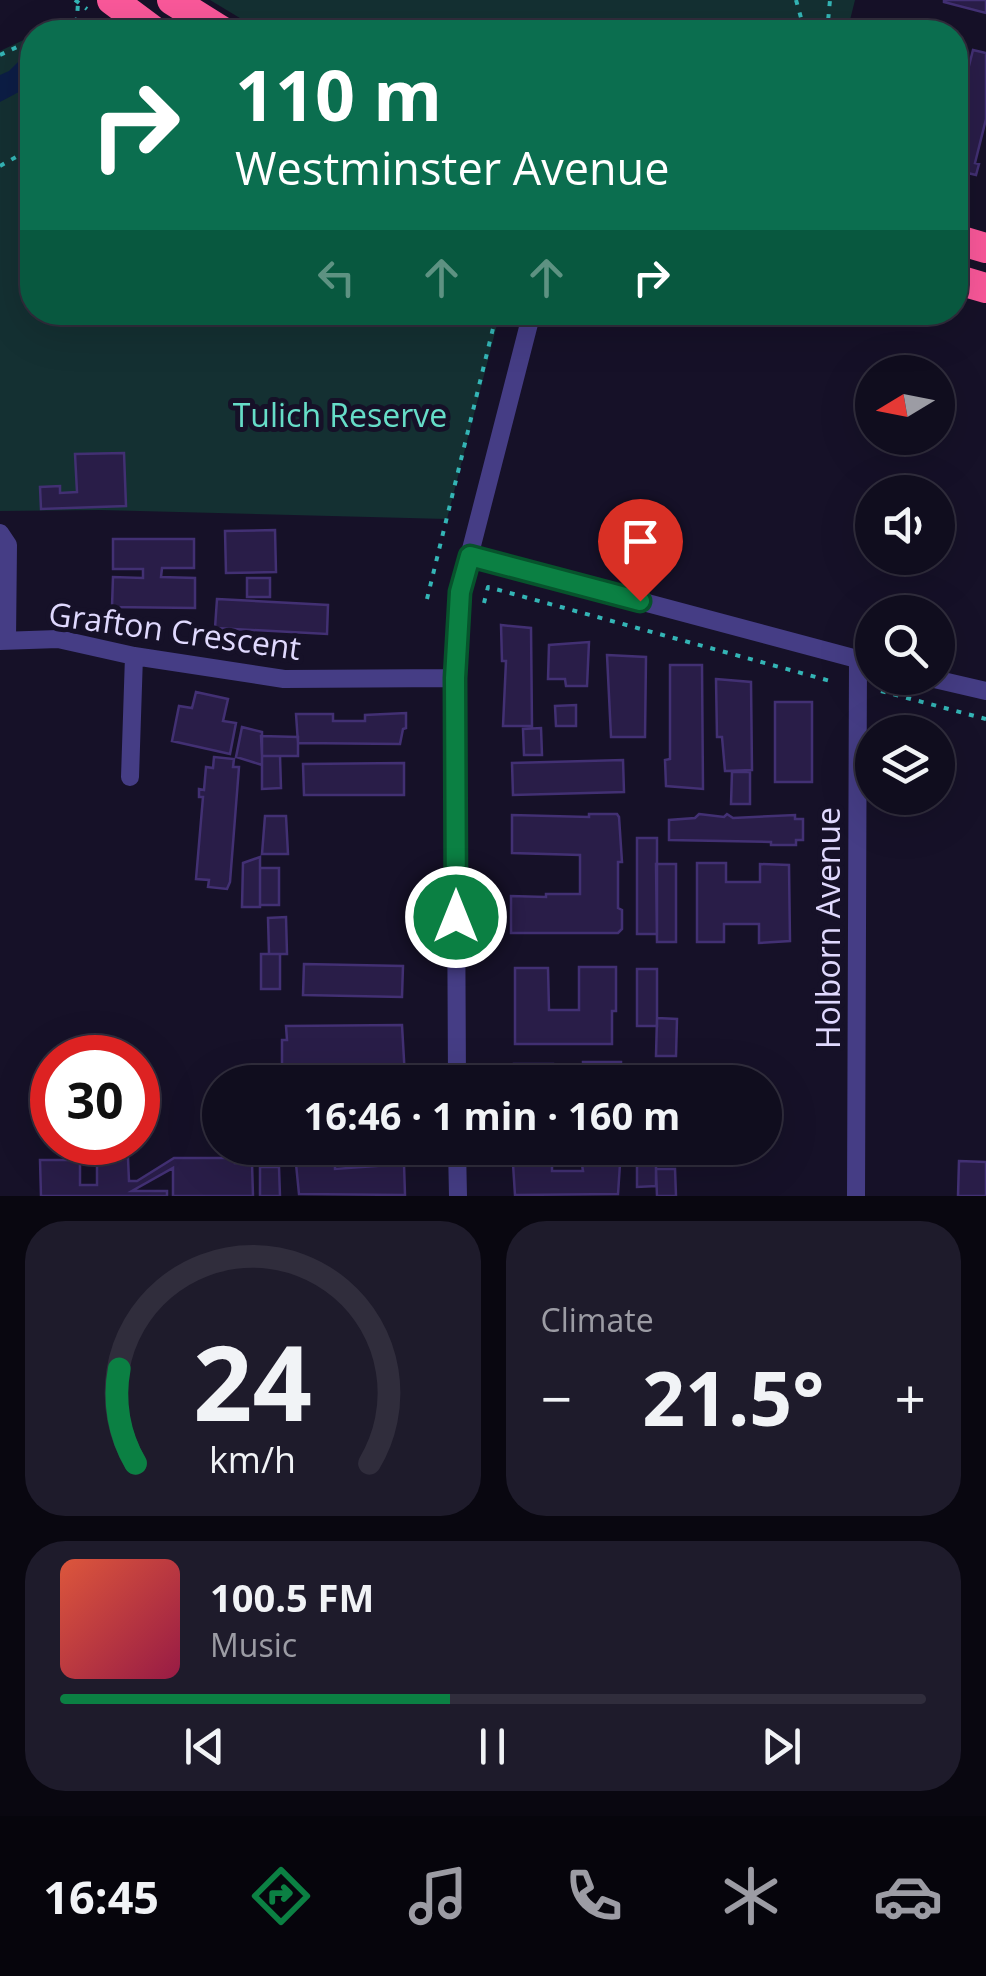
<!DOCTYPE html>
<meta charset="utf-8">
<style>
:root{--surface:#100d1e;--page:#1e1b2b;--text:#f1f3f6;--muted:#9c9ca4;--line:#302d3c;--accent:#0b8043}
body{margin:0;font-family:"Open Sans",sans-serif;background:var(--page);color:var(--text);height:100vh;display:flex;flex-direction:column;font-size:38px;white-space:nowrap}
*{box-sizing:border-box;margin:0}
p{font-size:32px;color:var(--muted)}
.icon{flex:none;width:55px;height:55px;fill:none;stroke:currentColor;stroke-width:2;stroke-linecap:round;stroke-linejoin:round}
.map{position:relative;height:1196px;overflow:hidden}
.details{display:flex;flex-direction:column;gap:25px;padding:25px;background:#090710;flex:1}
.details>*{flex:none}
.hud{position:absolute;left:20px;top:20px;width:948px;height:305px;border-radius:40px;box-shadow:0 10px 40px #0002,0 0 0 2px var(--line);background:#0b6e4f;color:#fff;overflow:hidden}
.needle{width:65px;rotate:260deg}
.fabs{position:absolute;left:855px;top:355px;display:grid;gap:20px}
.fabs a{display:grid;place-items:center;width:100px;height:100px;border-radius:50%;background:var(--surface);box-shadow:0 10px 40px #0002,0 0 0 2px var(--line);font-size:50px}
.speed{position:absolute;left:30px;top:1035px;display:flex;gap:20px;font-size:50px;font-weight:700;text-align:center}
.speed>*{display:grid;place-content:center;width:130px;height:130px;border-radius:50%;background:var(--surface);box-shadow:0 10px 40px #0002,0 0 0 2px var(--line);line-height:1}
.speed .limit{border:15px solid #d22;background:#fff;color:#111}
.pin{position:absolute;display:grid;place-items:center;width:85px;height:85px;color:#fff;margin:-102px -42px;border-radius:50% 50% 50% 0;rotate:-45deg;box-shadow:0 0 10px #0007}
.pin .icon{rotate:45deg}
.me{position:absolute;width:110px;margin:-55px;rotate:0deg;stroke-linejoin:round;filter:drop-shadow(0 0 8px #0008)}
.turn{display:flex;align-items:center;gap:35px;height:210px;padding:0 50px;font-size:45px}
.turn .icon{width:130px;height:130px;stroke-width:2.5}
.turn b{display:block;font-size:70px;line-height:85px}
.lanes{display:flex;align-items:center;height:95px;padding:0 50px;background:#0003;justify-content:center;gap:50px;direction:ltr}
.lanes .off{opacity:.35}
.big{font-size:75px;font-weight:700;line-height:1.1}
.details .tile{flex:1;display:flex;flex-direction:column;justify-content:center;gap:15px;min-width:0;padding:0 35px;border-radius:40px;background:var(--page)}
.details .dial{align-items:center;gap:0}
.dial svg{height:260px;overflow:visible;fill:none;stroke:var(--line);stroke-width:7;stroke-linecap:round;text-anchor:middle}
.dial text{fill:var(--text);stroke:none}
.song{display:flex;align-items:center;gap:30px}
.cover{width:120px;height:120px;border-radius:15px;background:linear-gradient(135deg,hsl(10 70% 55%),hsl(340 70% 35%))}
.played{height:10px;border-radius:5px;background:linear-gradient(90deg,var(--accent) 45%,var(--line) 45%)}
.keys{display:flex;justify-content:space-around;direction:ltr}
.heat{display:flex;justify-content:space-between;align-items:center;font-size:55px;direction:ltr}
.details .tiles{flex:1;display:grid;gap:25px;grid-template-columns:1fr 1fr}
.tile:last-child{grid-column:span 2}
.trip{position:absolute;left:202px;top:1065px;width:580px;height:100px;border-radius:50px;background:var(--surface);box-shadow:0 10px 40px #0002,0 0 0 2px var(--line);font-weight:700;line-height:100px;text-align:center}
.tabs{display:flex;height:160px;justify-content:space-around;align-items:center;background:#06050c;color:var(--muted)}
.tabs .icon{width:70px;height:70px}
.tabs .selected{color:var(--accent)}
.tabs b{font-size:45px;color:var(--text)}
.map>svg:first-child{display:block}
.green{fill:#143032}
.water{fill:#0c1d45}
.building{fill:#291d48;stroke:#423073;stroke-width:2.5}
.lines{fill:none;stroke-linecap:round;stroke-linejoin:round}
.path{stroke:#34b5b6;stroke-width:4;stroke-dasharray:5 8;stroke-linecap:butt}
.street{stroke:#453d85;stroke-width:18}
.highway{stroke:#fa589a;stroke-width:30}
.route-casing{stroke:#07532c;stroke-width:25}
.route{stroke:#0b8043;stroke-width:18}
.labels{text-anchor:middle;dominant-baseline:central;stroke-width:10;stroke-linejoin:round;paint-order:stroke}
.park-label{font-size:32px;fill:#66ddc8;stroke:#161128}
.street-label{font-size:32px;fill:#e0d9fe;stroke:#161128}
</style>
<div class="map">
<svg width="986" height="1196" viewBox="0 0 986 1196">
<rect width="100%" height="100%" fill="#161128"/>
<path class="green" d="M 210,0 L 855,0 L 847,32 L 263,32 Z
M 32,36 L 32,312 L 500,313 L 447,519 L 100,510 L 0,511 L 0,51 Z"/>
<path class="water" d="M 32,48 L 32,85 L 0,102 L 0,75 L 9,71 Z"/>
<path class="building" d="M 944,0 L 986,0 L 986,13 L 944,2 Z
M 973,50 L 986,53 L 986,119 L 975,163 L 979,164 L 976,175 L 955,170 L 955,121 Z
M 124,453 L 126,506 L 41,509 L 40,487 L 60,486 L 60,493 L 77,492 L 75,454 Z
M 275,530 L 276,572 L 226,573 L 225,531 Z
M 113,539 L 194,539 L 194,568 L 162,568 L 161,577 L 195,578 L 195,608 L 112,607 L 113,577 L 143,578 L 143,569 L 113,569 Z
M 247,578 L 270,578 L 270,597 L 247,597 Z
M 217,599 L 328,605 L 327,634 L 215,628 Z
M 501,625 L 531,628 L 532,726 L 503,726 L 506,661 L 502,661 Z
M 589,642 L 587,686 L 566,686 L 565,679 L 548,679 L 549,645 Z
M 607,655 L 646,657 L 645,737 L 611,737 Z
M 670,665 L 702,665 L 703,789 L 666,786 L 665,760 L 670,759 Z
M 716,679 L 751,682 L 752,770 L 725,771 L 722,737 L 717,737 Z
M 196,692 L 228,699 L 223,721 L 236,723 L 230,754 L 172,741 L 179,706 L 192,708 Z
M 775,702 L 812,702 L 812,782 L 775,782 Z
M 576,705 L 576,726 L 556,726 L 555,706 Z
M 406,713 L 406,728 L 403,729 L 400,744 L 298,743 L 296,714 L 333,714 L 333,721 L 365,721 L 365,715 Z
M 242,727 L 262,732 L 262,765 L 236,757 Z
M 541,728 L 542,755 L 524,755 L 523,729 Z
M 261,736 L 298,737 L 298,756 L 262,756 Z
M 262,756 L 280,756 L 281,788 L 262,789 Z
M 214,757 L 234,759 L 233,767 L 239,767 L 230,882 L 227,889 L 208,887 L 209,880 L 196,879 L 203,797 L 199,797 L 199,789 L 204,790 L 206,767 L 213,768 Z
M 623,760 L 624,792 L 513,795 L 512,763 Z
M 404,763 L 404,795 L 304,795 L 303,764 Z
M 732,772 L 750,772 L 750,804 L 731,804 Z
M 589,814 L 617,814 L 619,817 L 622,862 L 618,862 L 618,908 L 622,910 L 622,929 L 618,933 L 511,933 L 511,896 L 546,897 L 546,894 L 580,894 L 580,855 L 512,853 L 512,815 L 589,817 Z
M 699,814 L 724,817 L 727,814 L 733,818 L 795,815 L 795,819 L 803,819 L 803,840 L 796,840 L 796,845 L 771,845 L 771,842 L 669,840 L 669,820 L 695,818 Z
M 265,816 L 286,816 L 288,854 L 262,854 Z
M 637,838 L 657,838 L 657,934 L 637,934 Z
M 260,857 L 260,907 L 242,907 L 243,863 Z
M 697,863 L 726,863 L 726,882 L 760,882 L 760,864 L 789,865 L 790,941 L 759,943 L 759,924 L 724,924 L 724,942 L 697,942 Z
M 656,864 L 676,864 L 676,942 L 657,942 Z
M 260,868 L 279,868 L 279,905 L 260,905 Z
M 286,917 L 287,954 L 269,954 L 268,918 Z
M 261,954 L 280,954 L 280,989 L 261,989 Z
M 304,964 L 403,966 L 402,997 L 303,995 Z
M 579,967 L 616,967 L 616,1011 L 612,1011 L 612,1044 L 515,1044 L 515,968 L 548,968 L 549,1010 L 579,1010 Z
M 637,969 L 657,969 L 657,1026 L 637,1026 Z
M 657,1018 L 677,1019 L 676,1056 L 656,1056 Z
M 402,1025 L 405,1077 L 401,1077 L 401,1082 L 287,1082 L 286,1073 L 282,1073 L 282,1040 L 287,1040 L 286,1026 Z
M 583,1062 L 621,1062 L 621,1082 L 515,1082 L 514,1064 L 553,1064 L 553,1070 L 583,1070 Z
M 656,1154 L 656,1186 L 637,1187 L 637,1155 Z
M 97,1158 L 128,1158 L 129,1181 L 137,1181 L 174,1158 L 235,1158 L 235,1163 L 252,1163 L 253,1196 L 173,1196 L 173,1168 L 132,1191 L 167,1191 L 167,1196 L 41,1196 L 40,1160 L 80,1160 L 80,1185 L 97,1185 Z
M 959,1161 L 986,1162 L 986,1196 L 958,1196 Z
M 296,1164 L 335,1164 L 335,1169 L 404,1164 L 405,1195 L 299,1194 Z
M 513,1164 L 552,1164 L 552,1171 L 583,1171 L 582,1165 L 620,1164 L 618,1194 L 515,1195 Z
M 260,1167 L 279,1167 L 280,1196 L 260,1196 Z
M 656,1169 L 675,1169 L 676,1196 L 657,1196 Z"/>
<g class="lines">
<path class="path" d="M 75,0 L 87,9
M 796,0 L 805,32
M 49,32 L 77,19 L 78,2
M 827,32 L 830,0
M 0,55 L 32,40
M 0,166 L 32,148
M 427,599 L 497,312
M 484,603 L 488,587 L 834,682
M 881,691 L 986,719"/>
<path class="street" d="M 0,533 L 8,545 L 7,640
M 471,556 L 872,663
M 0,641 L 58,639 L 134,656 L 284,679 L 455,678
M 930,678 L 986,691
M 130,777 L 134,656
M 457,1082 L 455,678 L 460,592 L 532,312
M 457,1148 L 458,1196
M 856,1196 L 858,660"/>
<path class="highway" d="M 112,0 L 155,32
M 172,0 L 223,32
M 955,239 L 986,248
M 955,279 L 986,288"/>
</g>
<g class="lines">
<g class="route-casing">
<path id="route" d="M 456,917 L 455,678 L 460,592 L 470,556 L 640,601"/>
</g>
<use href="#route" class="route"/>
</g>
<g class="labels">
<g class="park-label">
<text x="340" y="414">Tulich Reserve</text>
</g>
<g class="street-label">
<text transform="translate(175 630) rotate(8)">Grafton Crescent</text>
<text transform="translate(827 928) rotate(-90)">Holborn Avenue</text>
</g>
</g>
</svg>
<div class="fabs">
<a><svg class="needle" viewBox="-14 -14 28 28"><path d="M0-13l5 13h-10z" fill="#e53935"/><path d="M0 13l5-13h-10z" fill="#9c9ca4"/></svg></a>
<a><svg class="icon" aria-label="sound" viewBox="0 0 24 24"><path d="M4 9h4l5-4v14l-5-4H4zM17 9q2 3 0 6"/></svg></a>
<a><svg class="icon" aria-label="search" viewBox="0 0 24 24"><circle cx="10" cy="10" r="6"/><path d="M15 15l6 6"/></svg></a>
<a><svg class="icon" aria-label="layers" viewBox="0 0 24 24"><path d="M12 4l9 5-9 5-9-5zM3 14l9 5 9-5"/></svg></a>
</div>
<div class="speed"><div class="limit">30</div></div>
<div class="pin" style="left:640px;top:601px;background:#d93025"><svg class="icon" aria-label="arrive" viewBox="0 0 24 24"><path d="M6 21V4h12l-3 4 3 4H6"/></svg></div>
<svg class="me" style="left:456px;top:917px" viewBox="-20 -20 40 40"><circle r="17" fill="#0b8043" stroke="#fff" stroke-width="3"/><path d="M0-11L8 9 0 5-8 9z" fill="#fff"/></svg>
<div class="trip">16:46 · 1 min · 160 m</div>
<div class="hud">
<div class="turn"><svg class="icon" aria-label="right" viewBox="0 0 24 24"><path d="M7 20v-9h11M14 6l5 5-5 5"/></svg><div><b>110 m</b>Westminster Avenue</div></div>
<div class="lanes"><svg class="icon off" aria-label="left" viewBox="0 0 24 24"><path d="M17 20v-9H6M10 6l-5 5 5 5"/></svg><svg class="icon off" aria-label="ahead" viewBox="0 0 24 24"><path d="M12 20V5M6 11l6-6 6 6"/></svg><svg class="icon off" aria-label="ahead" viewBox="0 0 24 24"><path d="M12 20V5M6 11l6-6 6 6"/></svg><svg class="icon" aria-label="right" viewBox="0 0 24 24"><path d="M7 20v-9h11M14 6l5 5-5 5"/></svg></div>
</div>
</div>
<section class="details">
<div class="tiles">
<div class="tile dial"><svg viewBox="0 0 100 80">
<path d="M14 69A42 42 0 1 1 86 69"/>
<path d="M14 69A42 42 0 0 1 9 40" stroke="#0b8043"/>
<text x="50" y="56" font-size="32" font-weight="700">24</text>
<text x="50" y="72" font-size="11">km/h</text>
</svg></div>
<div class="tile"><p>Climate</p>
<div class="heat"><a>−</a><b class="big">21.5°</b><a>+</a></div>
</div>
<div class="tile">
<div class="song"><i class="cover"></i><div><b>100.5 FM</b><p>Music</p></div></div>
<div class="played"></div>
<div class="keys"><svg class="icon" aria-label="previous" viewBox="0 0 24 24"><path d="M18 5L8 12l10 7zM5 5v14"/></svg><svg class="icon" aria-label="pause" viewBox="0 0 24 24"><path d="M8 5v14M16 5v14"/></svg><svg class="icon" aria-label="next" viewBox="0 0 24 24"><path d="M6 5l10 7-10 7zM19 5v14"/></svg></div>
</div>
</div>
</section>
<nav class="tabs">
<b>16:45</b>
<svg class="icon selected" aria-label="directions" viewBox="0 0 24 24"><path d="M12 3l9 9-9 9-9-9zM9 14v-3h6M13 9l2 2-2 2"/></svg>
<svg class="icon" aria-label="music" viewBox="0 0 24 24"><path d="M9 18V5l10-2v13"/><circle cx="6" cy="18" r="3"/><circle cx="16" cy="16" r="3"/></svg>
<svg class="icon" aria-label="phone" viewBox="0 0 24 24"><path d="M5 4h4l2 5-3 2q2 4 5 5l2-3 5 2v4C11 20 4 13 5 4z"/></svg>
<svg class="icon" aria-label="climate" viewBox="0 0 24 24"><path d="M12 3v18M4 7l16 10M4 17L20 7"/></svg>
<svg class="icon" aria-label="car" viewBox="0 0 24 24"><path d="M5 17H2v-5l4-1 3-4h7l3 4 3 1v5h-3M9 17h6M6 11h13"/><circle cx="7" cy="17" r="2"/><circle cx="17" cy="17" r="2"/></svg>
</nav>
